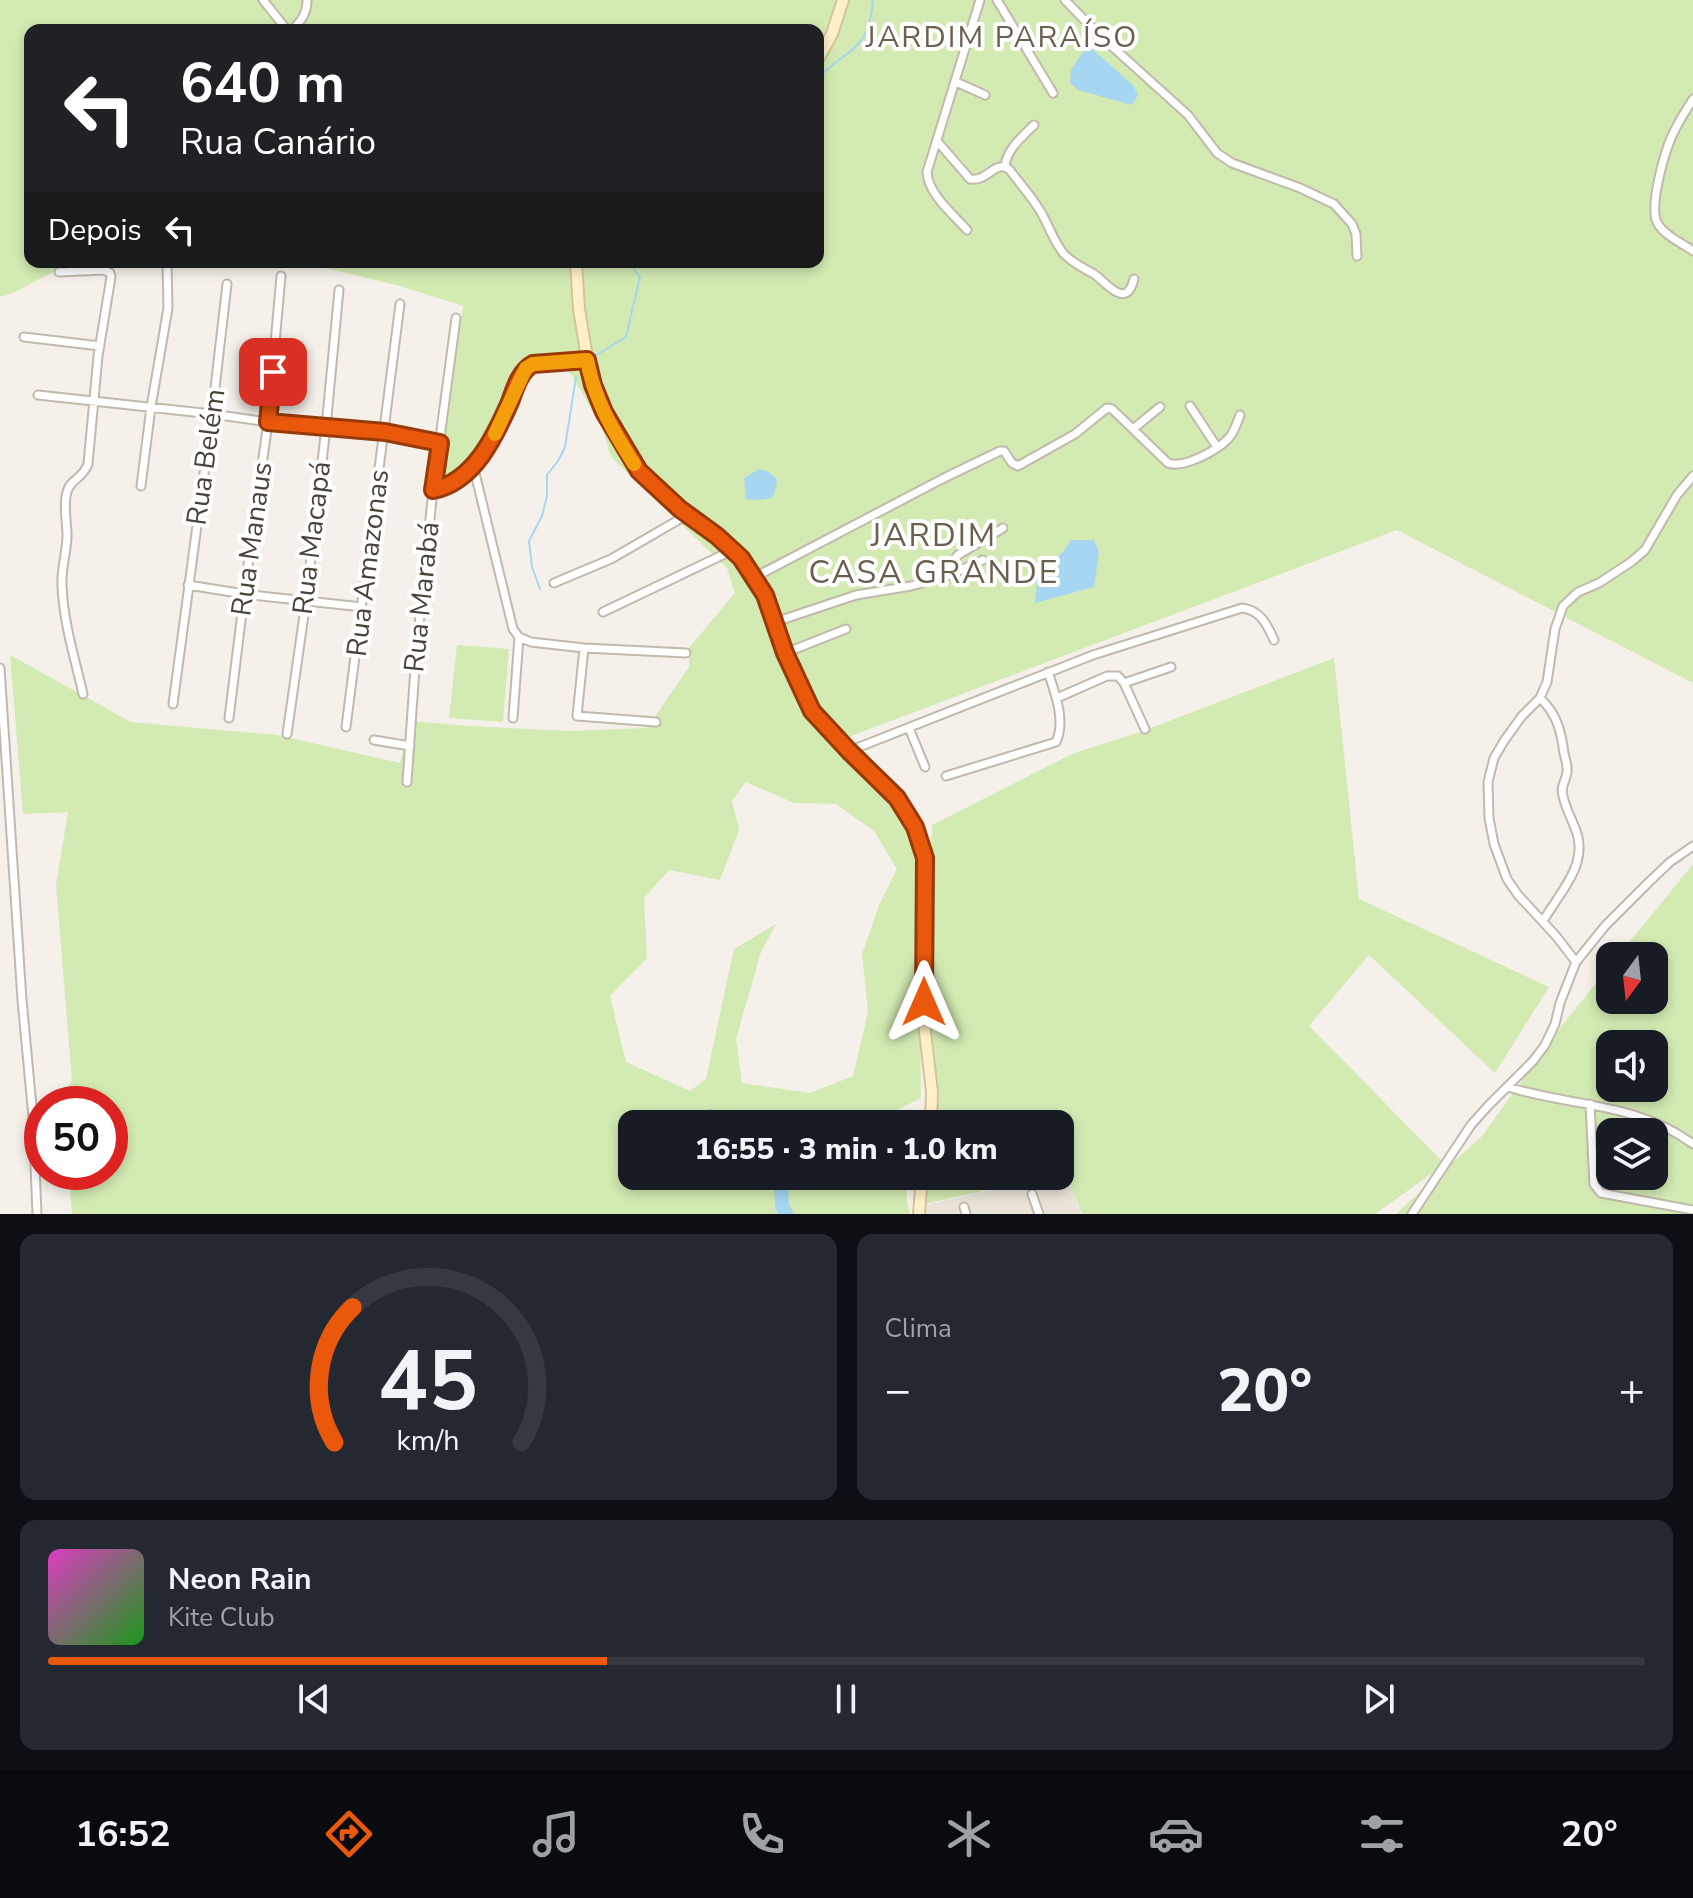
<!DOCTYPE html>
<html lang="pt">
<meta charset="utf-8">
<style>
:root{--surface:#171b24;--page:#242831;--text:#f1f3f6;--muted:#9ea1a6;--line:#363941;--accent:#ea580c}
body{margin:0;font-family:"Nunito Sans",sans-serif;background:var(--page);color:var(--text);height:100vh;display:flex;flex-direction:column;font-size:30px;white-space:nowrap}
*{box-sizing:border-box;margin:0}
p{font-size:26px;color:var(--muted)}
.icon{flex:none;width:44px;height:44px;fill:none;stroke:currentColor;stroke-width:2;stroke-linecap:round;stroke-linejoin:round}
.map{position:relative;height:1214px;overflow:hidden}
.drawer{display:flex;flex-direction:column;gap:20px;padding:20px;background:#0d0f14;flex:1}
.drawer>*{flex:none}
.hud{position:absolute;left:24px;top:24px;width:800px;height:244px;border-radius:16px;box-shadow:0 4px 12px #0003;background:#202124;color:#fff;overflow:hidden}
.needle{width:52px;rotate:195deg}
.buttons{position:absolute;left:1596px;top:942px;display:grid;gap:16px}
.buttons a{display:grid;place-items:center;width:72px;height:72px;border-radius:16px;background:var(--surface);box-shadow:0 4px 12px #0003;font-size:40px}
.speed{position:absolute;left:24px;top:1086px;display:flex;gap:16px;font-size:40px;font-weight:700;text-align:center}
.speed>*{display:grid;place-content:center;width:104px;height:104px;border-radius:50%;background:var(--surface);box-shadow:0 4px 12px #0003;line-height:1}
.speed .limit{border:12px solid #d22;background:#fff;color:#111}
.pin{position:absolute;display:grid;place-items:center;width:68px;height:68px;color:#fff;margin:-34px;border-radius:16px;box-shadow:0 4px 12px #0006}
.me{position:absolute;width:88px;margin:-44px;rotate:0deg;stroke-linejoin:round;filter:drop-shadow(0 0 6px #0008)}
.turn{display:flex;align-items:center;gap:28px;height:168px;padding:0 24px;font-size:36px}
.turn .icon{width:104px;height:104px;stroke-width:2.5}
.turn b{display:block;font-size:56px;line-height:68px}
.then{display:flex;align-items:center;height:76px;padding:0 24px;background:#0003;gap:16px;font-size:30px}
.big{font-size:60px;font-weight:800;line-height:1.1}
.drawer .card{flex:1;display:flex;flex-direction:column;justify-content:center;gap:12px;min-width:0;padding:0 28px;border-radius:16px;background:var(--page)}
.drawer .dial{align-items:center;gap:0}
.dial svg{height:208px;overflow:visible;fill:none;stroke:var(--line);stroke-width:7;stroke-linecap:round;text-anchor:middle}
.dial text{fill:var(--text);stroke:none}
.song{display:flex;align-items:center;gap:24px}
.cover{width:96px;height:96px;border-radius:12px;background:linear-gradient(135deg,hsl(310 70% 55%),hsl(120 70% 35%))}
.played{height:8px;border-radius:4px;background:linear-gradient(90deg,var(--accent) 35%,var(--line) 35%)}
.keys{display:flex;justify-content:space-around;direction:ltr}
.heat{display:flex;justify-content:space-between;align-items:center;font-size:44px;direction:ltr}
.drawer .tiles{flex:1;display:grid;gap:20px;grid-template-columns:1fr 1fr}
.card:last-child{grid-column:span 2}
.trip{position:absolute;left:618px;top:1110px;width:456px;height:80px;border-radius:16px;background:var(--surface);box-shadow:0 4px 12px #0003;font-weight:800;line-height:80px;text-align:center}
.tabs{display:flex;height:128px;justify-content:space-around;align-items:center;background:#090b0e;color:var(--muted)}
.tabs .icon{width:56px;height:56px}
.tabs .selected{color:var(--accent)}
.tabs b{font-size:36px;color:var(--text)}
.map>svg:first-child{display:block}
.residential{fill:#e9e3d8}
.green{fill:#d3eab2;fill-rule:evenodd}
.water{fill:#a6d6f2}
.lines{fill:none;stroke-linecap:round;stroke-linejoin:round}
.stream{stroke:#a6d6f2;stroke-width:2}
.river{stroke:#a6d6f2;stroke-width:14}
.street-casing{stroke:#c1b9ac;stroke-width:11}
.secondary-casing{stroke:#d6c499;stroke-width:14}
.street{stroke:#fff;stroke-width:7}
.secondary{stroke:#fff0ca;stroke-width:10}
.route-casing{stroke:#983908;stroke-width:20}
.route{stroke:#ea580c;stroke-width:14}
.slow{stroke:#f59e0b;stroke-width:14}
.labels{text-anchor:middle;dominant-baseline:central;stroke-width:8;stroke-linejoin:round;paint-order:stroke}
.street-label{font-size:28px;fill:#494237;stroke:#fff}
.neighbourhood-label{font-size:30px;letter-spacing:2px;fill:#6c5f4e;stroke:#fff}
.quarter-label{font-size:32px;letter-spacing:2px;fill:#6c5f4e;stroke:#fff}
</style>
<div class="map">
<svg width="1693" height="1214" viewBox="0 0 1693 1214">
<rect width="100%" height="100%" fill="#f5f1ea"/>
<path class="residential" d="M 1065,1173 L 1081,1214 L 925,1214 L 923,1206 L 1052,1176 L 1060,1176 L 1060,1174 Z"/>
<path class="green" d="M 0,0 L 1693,0 L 1693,683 L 1397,530 L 835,742 L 902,811 L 917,845 L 921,1098 L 881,1118 L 884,1124 L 632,1124 L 632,1176 L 906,1176 L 907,1203 L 910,1214 L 72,1214 L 69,1172 L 110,1172 L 110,1104 L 57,1104 L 72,1081 L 56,885 L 68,812 L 23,814 L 10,655 L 131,722 L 277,735 L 400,763 L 411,721 L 470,726 L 570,731 L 647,728 L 689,667 L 689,648 L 735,593 L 727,568 L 611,457 L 602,428 L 572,375 L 556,361 L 518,363 L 488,438 L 451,480 L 438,483 L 463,306 L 400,286 L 301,262 L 818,262 L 818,30 L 30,30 L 30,262 L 72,262 L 15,292 L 0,297 ZM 746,782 L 794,803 L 836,804 L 874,831 L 897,869 L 879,905 L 862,954 L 868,1012 L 853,1076 L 810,1093 L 742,1083 L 736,1039 L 761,952 L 776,924 L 734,949 L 706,1079 L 690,1091 L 626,1062 L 610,996 L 647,958 L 644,898 L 669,870 L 720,880 L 739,830 L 732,801 Z
M 457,645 L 509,649 L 503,722 L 449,718 Z
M 1334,658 L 1359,899 L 1549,987 L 1495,1073 L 1369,955 L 1309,1026 L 1445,1164 L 1375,1214 L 1082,1214 L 1065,1173 L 1060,1174 L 1060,1124 L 927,1124 L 932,825 L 1072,754 L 1140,732 Z
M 1693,864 L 1693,1214 L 1396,1214 L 1482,1136 L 1564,1023 L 1610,966 L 1610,1000 L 1654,1000 L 1654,956 L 1618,956 ZM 1610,1044 L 1654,1044 L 1654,1088 L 1610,1088 ZM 1610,1132 L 1654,1132 L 1654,1176 L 1610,1176 Z
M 925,1176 L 1051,1176 L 924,1204 Z"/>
<path class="water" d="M 1087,46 L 1091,48 L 1133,85 L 1138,95 L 1132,105 L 1078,90 L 1070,83 L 1071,70 Z
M 759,469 L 767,471 L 777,479 L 776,487 L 772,498 L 757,500 L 746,499 L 744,478 Z
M 1071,540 L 1094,540 L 1099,552 L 1094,587 L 1035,603 L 1037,584 L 1032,568 L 1041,561 L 1046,566 L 1062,553 Z"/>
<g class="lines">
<path class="stream" d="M 818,78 C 849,46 869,53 873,0
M 596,355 L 626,337 L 640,277 L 628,262
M 540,589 L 532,567 L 529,541 L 542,516 L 547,496 L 547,475 L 558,461 L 565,447 L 576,377"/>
<path class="river" d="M 711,1116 L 715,1124
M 772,1176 L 781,1183 L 782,1206 L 786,1214"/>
<g class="street-casing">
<path id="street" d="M 263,0 L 287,30
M 997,0 L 1053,93
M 1065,0 L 1096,32 L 1188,115 L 1217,153 L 1232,163 L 1300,188 L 1334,204 L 1352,224 L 1356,234 L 1357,256
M 292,30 C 301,21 307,14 307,0
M 956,82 L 985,95
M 1693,99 C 1685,112 1677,124 1671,138 C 1664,155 1648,209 1658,224 C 1665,236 1682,243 1693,251
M 937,141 L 970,179 C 988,182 994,160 1009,169 C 1020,184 1033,198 1042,214 C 1049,227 1054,241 1063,253 C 1072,263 1082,267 1094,274 C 1106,282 1126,311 1134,279
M 1005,166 C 1007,149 1022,137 1034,125
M 967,230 C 953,214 928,194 927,172 L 980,0
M 59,272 L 104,270 L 110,273 L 111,277 L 98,356 L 88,464 C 83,479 70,479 67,492 C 63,505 67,522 67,535 C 67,552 61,568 62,585 C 63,621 75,659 83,694
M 24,337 L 100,346
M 38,395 L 212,414 L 268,422 L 385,432 L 440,443
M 1190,406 L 1217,447
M 1133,429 L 1160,407
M 473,465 L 513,629 L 519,637 L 531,642 L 584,648 L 686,653
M 141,486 L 151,407 L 168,308 L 167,262
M 433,490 C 475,481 495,437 510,402 C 515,388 520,371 533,364 L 587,360
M 755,577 L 942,479 L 1000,451 L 1004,451 L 1012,463 L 1018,466 L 1075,434 L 1107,408 L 1112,409 L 1168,463 C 1184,469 1217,450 1228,439 C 1234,433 1237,423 1240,415
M 940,578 L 958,555 L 1003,528
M 554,583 L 611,559 L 687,515
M 188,585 L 251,595 L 362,607
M 603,612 L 733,550
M 775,622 L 856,595 L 911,586 L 947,576 L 983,560
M 584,648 L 577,716 L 656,722
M 785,653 L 846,629
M 0,668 L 22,1000 L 33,1117 L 37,1214
M 1057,698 L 1107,676 L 1118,676 L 1124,683
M 1540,698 C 1557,714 1561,731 1564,753 C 1565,759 1568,766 1567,772 C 1566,781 1560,786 1563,796 C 1568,820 1585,834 1577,862 C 1572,881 1553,904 1543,921
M 173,704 L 212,414 L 227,284
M 229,718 L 247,572 L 268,422 L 281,276
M 513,718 L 519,637
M 346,727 L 400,304
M 909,728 L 925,767
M 1145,729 L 1124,683 L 1171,667
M 287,734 L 306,601 L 326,427 L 339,290
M 374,740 L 410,746
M 849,751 L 1093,655 L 1242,608 C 1260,610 1267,624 1274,640
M 946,776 L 1056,742 C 1066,721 1055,693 1048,672
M 407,782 L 416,654 L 433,490 L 456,318
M 1576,962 L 1556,936 L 1518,895 L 1507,879 L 1494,844 L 1489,818 L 1488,782 L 1494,758 L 1504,741 L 1522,716 L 1540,698 L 1547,682 L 1555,629 L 1563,606 L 1578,592 L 1599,583 L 1631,562 L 1645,550 L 1677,495 L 1693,476
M 1508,1087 C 1572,1107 1636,1102 1693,1144
M 1590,1104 L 1594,1184 L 1601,1193 L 1693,1210
M 1032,1194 L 1039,1214
M 964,1207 L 966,1214
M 1412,1214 L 1471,1125 L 1488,1106 L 1533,1061 L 1545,1045 L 1555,1024 L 1560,1003 L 1576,962 L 1605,926 L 1649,882 L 1670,862 L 1693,846"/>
</g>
<g class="secondary-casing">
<path id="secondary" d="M 818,59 L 832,34 L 843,0
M 576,262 L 579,309 L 589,370 L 598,398 L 615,433 L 639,471 L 661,493 L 717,536 L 741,558 L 755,577 L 765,595 L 785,653 L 812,711 L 826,727 L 897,798 L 915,827 L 925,858 L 924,1023 L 932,1092 L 931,1124
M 919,1214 L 922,1176"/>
</g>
<use href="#street" class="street"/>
<use href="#secondary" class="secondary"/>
</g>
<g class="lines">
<g class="route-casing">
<path id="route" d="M 273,372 L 268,422 L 385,432 L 440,443 L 433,490 C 474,482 495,436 510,402 C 515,388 520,371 533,364 L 587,360 L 593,385 L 604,412 L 639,471 L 680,509 L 717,536 L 741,558 L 765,595 L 785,653 L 812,711 L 849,751 L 897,798 L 915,827 L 925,858 L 924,1002"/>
</g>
<use href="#route" class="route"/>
<path class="slow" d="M 495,434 L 526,368 L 533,364 L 587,360 C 594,399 613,431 634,464"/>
</g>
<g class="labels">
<g class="street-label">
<text transform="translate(206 457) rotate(-82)">Rua Belém</text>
<text transform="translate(312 538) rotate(-83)">Rua Macapá</text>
<text transform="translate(252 539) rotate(-82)">Rua Manaus</text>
<text transform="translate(368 563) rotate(-83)">Rua Amazonas</text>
<text transform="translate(422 597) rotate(-84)">Rua Marabá</text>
</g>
<g class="neighbourhood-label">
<text x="1002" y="37">JARDIM PARAÍSO</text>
</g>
<g class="quarter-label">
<text x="934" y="535">JARDIM<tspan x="934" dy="37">CASA GRANDE</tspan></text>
</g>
</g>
</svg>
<div class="buttons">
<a><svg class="needle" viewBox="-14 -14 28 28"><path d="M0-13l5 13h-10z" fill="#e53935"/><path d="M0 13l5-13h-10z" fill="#9ea1a6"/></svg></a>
<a><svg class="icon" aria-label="sound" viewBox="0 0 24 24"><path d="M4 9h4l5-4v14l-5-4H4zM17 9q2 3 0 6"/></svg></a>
<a><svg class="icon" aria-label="layers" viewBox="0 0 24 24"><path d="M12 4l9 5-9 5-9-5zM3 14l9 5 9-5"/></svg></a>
</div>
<div class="speed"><div class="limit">50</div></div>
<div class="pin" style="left:273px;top:372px;background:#d93025"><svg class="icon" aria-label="arrive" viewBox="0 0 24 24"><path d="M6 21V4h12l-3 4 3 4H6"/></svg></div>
<svg class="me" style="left:924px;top:1002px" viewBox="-20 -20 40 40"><path d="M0-17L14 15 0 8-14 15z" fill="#ea580c" stroke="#fff" stroke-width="4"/></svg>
<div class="trip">16:55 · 3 min · 1.0 km</div>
<div class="hud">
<div class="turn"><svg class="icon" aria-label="left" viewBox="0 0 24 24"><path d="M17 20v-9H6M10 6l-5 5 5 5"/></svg><div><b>640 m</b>Rua Canário</div></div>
<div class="then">Depois<svg class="icon" aria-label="left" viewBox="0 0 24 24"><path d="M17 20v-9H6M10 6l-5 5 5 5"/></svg></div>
</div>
</div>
<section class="drawer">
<div class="tiles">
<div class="card dial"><svg viewBox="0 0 100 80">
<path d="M14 69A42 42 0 1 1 86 69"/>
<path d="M14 69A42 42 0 0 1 21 17" stroke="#ea580c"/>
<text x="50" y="56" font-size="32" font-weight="700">45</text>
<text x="50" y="72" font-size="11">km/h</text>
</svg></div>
<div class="card"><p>Clima</p>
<div class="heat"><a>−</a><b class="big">20°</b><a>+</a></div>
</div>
<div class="card">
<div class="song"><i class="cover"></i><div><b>Neon Rain</b><p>Kite Club</p></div></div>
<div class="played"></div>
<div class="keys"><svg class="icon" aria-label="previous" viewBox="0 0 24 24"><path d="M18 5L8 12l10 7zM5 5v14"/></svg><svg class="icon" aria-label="pause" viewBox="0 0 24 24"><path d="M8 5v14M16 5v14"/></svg><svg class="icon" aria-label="next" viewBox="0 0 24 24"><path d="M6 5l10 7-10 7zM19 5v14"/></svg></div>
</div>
</div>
</section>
<nav class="tabs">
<b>16:52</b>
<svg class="icon selected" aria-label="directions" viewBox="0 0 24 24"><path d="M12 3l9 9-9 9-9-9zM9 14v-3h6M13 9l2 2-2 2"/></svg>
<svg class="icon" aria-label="music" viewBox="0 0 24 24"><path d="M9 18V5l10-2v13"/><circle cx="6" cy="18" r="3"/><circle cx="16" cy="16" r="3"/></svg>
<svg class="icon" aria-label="phone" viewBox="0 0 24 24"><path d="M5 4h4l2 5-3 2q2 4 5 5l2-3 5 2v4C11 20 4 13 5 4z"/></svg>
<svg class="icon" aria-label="climate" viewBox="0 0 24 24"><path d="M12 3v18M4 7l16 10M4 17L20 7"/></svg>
<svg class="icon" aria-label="car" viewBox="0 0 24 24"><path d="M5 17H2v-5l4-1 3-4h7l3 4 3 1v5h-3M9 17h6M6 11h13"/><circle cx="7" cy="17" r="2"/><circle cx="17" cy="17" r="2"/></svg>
<svg class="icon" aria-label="filters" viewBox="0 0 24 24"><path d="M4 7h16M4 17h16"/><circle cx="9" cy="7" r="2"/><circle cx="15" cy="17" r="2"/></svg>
<b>20°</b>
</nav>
